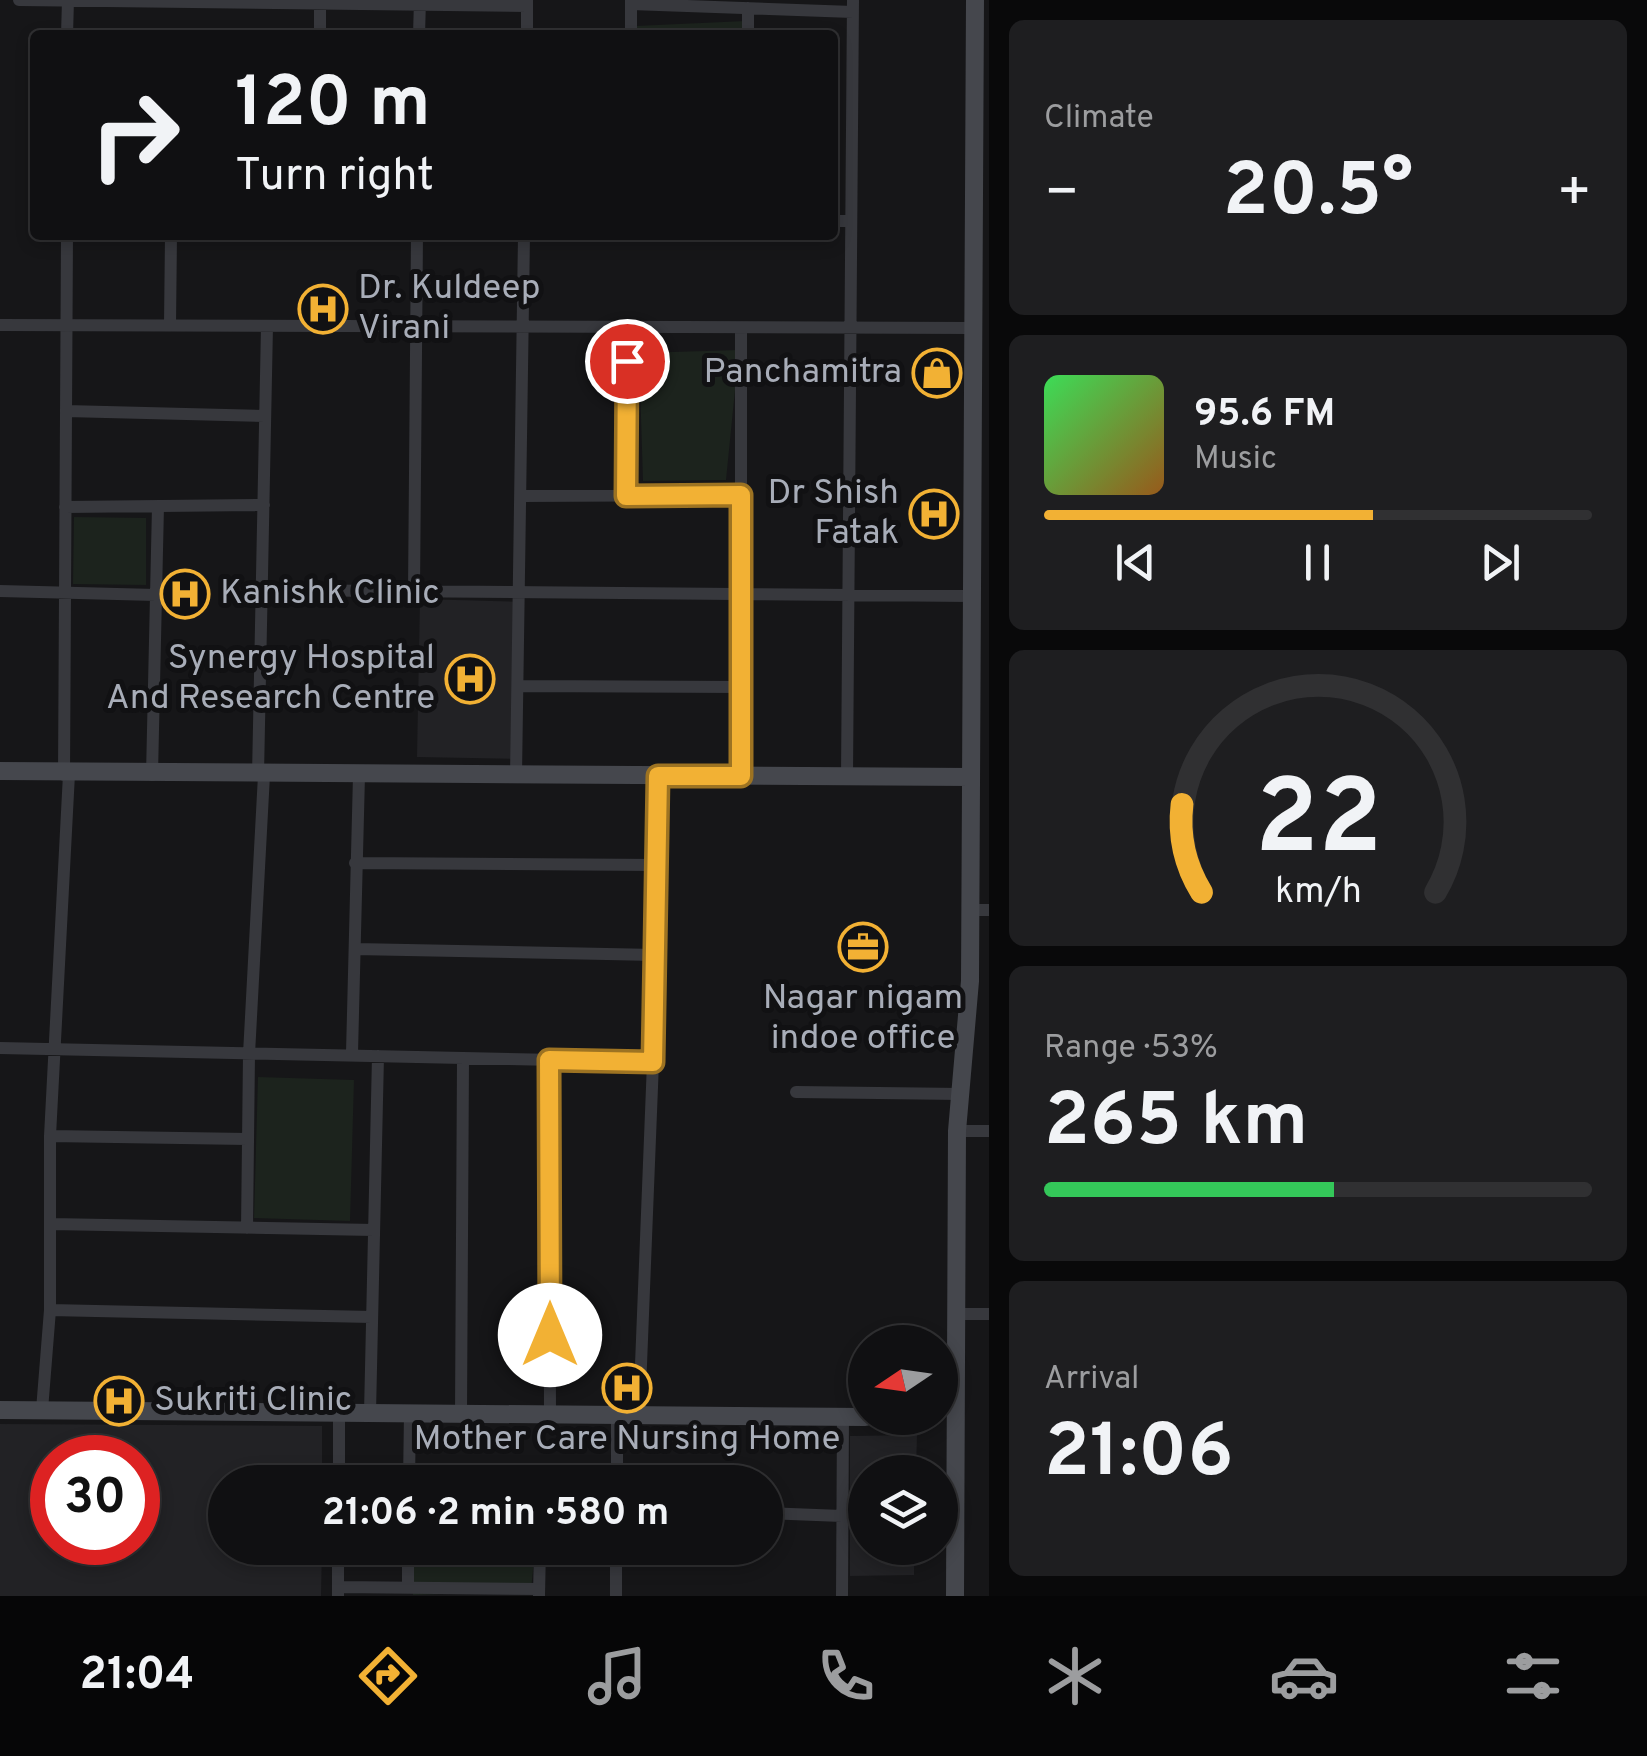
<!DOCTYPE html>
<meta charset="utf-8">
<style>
:root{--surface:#101012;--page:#1e1e20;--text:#f1f3f6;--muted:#9c9d9f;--line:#303032;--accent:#f2b134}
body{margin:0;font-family:Overpass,sans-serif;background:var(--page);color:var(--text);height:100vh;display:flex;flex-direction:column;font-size:38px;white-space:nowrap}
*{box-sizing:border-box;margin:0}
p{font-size:32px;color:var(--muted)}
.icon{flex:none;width:55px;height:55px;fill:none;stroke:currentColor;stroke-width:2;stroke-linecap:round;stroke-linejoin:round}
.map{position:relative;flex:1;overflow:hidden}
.details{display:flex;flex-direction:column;gap:20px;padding:20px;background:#09090a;width:658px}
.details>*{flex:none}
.guide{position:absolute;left:30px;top:30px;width:808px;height:210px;border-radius:10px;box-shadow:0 5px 15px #0003,0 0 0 2px var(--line);background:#101012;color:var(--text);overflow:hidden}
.needle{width:65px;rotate:257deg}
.controls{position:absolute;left:848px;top:1325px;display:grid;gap:20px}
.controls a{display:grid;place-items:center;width:110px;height:110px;border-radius:50%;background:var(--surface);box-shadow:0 5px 15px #0003,0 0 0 2px var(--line);font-size:50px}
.speed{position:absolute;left:30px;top:1435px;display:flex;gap:20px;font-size:50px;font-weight:700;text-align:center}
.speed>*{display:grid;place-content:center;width:130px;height:130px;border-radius:50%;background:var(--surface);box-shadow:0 5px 15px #0003,0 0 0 2px var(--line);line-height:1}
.speed .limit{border:15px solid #d22;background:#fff;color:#111}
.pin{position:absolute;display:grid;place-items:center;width:85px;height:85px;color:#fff;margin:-42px;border:5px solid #fff;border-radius:50%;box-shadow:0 2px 10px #0007}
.me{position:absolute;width:110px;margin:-55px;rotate:0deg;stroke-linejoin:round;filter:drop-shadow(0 0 8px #0008)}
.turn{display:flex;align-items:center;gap:35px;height:210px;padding:0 40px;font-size:45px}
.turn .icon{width:130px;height:130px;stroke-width:2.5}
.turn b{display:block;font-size:70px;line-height:85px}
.big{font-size:75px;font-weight:700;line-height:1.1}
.details .widget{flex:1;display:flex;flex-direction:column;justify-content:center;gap:15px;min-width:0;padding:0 35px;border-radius:15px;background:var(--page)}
.details .dial{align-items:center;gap:0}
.dial svg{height:260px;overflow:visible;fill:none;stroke:var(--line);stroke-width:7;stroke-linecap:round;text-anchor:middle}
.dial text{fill:var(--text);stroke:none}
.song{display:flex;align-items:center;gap:30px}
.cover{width:120px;height:120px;border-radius:15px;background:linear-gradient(135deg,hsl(130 70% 55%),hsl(30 70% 35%))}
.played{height:10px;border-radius:5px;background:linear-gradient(90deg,var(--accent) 60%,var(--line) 60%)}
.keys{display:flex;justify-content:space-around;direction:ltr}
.heat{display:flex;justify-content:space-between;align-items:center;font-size:55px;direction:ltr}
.charge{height:15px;border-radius:8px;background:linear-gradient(90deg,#34c759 53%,var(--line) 0)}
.trip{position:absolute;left:208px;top:1465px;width:575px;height:100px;border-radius:50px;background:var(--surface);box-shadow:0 5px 15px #0003,0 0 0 2px var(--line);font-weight:700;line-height:100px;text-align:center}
.tab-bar{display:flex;height:160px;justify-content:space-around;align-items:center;background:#060607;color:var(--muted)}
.tab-bar .icon{width:70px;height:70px}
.tab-bar .selected{color:var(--accent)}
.tab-bar b{font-size:45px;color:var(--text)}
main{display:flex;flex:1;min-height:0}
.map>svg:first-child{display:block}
.built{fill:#222225;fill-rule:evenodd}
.green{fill:#1c231d}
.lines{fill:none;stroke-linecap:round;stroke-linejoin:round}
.street{stroke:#37383d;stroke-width:12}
.secondary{stroke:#45474d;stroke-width:18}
.route-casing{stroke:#9d7322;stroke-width:25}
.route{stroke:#f2b134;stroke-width:18}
.labels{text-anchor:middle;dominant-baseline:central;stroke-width:10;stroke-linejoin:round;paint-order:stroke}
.poi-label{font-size:35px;fill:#a8adb8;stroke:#111113;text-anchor:start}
</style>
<main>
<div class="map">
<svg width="990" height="1596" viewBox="0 0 990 1596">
<rect width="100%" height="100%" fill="#161618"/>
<path class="built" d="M 420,599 L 524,602 L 520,759 L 417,757 Z
M 0,1424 L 322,1426 L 322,1482 L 225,1482 L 225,1548 L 322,1548 L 321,1596 L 0,1596 ZM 52,1458 L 138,1458 L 138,1542 L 52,1542 Z
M 917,1435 L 916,1472 L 865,1472 L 865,1548 L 914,1548 L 914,1575 L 850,1576 L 850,1436 Z"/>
<path class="green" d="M 745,21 L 744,35 L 635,35 L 636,26 Z
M 739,350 L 726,480 L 643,481 L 639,353 Z
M 74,517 L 146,518 L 146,585 L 73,584 Z
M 258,1077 L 354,1080 L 350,1221 L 254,1218 Z
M 413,1548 L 535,1548 L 531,1591 L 413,1595 Z"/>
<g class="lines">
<path class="street" d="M 19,0 L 527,6
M 631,4 L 853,12
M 67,35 L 68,0
M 320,35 L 320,4
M 419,35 L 420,0
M 527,35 L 527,0
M 631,35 L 631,0
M 748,35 L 748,8
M 832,221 L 851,221
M 0,325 L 973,328
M 170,325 L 171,235
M 66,411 L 265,416
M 521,496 L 741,495
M 626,496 L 627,327
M 65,507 L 264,505
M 262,590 L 972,596
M 0,591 L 156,595
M 414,591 L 417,235
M 518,686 L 741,687
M 64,775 L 67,235
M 152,775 L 158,506
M 258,775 L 267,326
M 516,776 L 524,235
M 741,776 L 741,328
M 847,777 L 853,0
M 355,863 L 657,865
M 969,910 L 990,910
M 355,949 L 656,955
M 0,1048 L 653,1062
M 352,1053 L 359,775
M 549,1060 L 550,1414
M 796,1092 L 961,1094
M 957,1131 L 990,1131
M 50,1136 L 247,1139
M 51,1224 L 374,1230
M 247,1228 L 249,1054 L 264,775
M 50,1310 L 372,1317
M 957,1314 L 990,1314
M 42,1410 L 50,1310 L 50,1136 L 69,774
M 370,1413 L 378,1056
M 461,1413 L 463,1060
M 639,1415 L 653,1062 L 658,776
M 339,1482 L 339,1412
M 409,1482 L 410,1413
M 617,1482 L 617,1415
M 765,1513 L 842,1516
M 338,1587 L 539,1589
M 408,1588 L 408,1548
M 539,1595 L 540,1548
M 338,1596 L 338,1548
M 616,1596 L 616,1548
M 842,1596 L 843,1416"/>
<path class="secondary" d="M 0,771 L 971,777
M 0,1410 L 865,1417
M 955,1596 L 957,1131 L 970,981 L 975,0"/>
</g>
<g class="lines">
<g class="route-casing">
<path id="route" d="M 550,1335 L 549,1060 L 653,1062 L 658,776 L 741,776 L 741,495 L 626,496 L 627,361"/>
</g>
<use href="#route" class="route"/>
</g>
<defs>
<g id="hospital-ring" transform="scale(2.5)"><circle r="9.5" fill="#111113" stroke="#f2b134" stroke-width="1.5"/><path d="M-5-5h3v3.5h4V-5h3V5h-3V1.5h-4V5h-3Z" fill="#f2b134"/></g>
<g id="shop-ring" transform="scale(2.5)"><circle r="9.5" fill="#111113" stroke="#f2b134" stroke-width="1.5"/><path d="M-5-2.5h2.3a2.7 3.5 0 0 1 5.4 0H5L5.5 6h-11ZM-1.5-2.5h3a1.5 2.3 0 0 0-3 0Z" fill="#f2b134"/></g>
<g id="office-ring" transform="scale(2.5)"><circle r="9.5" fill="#111113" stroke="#f2b134" stroke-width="1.5"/><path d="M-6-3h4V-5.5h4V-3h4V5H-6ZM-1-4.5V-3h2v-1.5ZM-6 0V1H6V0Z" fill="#f2b134"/></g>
</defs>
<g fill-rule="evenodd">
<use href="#hospital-ring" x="323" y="309"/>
<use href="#shop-ring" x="937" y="373"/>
<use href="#hospital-ring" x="934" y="514"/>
<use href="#hospital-ring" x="185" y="594"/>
<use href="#hospital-ring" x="470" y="679"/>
<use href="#office-ring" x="863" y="947"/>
<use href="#hospital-ring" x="627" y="1388"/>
<use href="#hospital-ring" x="119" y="1401"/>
</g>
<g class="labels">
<g class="poi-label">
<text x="358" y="289">Dr. Kuldeep<tspan x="358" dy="40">Virani</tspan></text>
<text x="902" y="373" text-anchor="end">Panchamitra</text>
<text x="899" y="494" text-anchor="end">Dr Shish<tspan x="899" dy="40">Fatak</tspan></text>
<text x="220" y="594">Kanishk Clinic</text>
<text x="435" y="659" text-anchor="end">Synergy Hospital<tspan x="435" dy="40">And Research Centre</tspan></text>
<text x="863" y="999" text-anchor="middle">Nagar nigam<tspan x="863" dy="40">indoe office</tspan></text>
<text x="154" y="1401">Sukriti Clinic</text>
<text x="627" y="1440" text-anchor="middle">Mother Care Nursing Home</text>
</g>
</g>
</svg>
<div class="controls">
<a><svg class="needle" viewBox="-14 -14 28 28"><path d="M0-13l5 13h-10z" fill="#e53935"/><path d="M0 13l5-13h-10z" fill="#9c9d9f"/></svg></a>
<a><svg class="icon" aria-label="layers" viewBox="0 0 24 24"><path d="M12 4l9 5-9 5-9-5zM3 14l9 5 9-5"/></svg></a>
</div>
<div class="speed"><div class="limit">30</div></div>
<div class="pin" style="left:627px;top:361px;background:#d93025"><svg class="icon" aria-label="arrive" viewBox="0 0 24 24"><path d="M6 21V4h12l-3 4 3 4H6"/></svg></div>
<svg class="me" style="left:550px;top:1335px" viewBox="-20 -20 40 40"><circle r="19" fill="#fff"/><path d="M0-13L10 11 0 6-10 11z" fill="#f2b134"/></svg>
<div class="trip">21:06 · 2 min · 580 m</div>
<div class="guide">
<div class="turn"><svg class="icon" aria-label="right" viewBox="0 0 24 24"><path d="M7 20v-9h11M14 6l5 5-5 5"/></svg><div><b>120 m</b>Turn right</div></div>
</div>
</div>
<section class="details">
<div class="widget"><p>Climate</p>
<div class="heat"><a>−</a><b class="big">20.5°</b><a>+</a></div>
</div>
<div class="widget">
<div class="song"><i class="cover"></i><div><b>95.6 FM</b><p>Music</p></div></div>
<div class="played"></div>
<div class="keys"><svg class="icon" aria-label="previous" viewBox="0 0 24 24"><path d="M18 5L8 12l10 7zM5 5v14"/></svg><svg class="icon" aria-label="pause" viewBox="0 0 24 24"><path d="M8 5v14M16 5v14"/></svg><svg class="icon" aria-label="next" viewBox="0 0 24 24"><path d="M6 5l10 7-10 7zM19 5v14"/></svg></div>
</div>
<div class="widget dial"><svg viewBox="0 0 100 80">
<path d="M14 69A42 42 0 1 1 86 69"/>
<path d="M14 69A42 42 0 0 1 8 42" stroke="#f2b134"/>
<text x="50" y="56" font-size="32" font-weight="700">22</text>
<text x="50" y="72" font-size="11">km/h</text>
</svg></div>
<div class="widget"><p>Range · 53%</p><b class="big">265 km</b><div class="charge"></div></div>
<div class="widget"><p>Arrival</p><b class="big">21:06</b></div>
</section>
</main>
<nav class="tab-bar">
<b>21:04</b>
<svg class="icon selected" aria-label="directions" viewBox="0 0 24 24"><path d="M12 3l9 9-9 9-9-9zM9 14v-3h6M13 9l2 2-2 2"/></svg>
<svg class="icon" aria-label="music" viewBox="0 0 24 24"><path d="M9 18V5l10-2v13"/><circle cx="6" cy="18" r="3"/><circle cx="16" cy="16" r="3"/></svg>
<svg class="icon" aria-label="phone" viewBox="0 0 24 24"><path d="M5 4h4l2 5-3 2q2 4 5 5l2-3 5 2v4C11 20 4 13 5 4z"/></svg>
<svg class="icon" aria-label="climate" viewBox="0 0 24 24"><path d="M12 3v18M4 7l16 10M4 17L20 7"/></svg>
<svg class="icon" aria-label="car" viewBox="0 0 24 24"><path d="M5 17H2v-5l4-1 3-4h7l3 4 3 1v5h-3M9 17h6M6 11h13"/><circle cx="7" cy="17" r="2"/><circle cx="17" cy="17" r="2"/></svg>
<svg class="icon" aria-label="filters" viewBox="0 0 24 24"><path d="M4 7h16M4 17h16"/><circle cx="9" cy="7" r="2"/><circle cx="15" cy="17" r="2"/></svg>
</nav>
